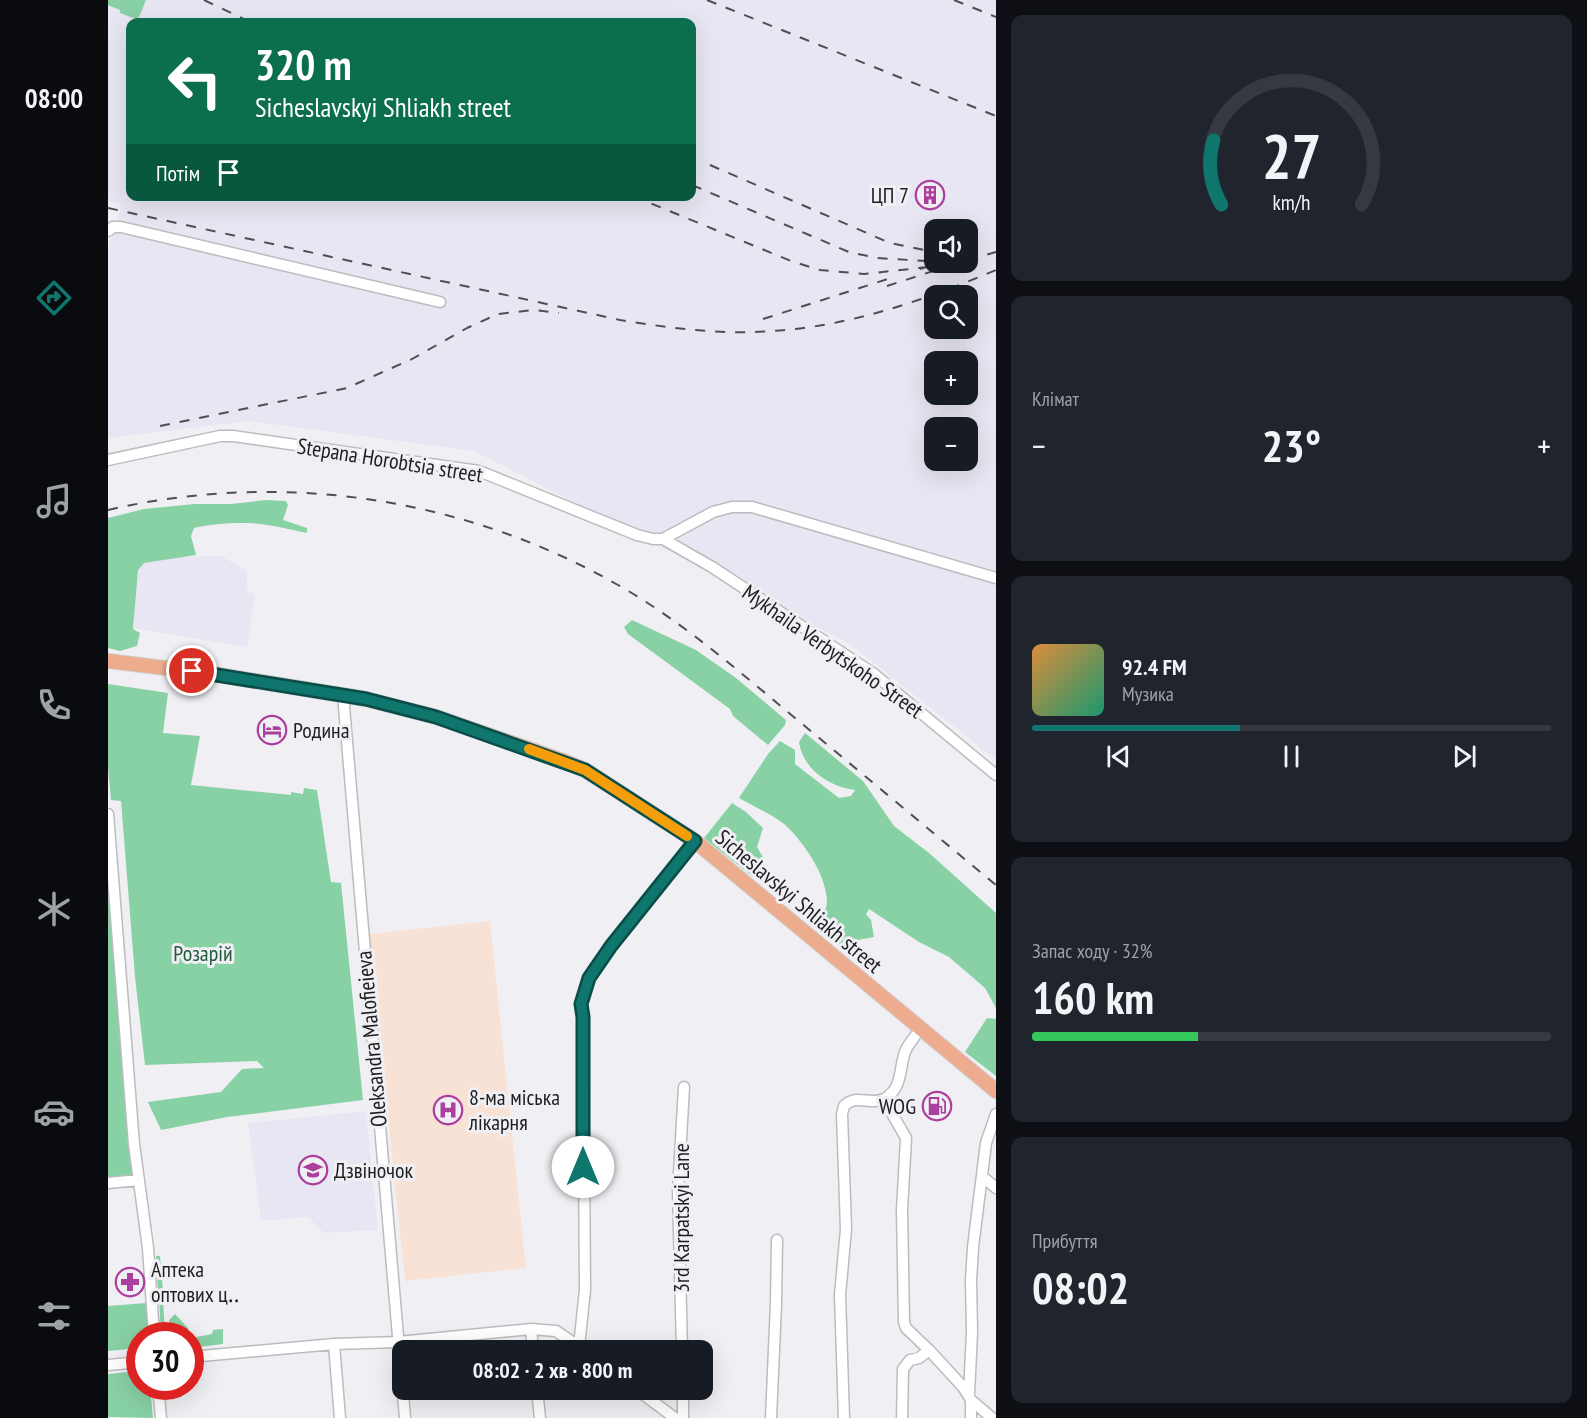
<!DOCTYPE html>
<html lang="uk">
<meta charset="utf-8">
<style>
:root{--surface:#171b24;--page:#20242c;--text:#f1f3f6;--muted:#9ea1a6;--line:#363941;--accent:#0f766e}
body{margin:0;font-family:"PT Sans Narrow",sans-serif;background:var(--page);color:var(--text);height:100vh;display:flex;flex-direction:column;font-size:22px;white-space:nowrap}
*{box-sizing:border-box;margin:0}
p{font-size:20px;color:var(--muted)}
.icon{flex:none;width:33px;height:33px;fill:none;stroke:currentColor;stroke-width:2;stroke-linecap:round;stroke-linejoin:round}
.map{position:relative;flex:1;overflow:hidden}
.side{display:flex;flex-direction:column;gap:15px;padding:15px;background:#0d0f14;width:591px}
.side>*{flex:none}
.top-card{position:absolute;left:18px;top:18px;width:570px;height:183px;border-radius:12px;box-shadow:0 6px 24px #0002;background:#0b6e4f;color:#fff;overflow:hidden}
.buttons{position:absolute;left:816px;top:219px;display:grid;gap:12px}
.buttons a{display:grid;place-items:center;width:54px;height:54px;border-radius:12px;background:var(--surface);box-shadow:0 6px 24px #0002;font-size:30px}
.speed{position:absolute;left:18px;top:1322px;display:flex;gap:12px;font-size:30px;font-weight:700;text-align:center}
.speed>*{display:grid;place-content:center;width:78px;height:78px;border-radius:50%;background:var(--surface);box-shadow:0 6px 24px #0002;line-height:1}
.speed .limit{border:9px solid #d22;background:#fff;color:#111}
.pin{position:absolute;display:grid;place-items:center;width:51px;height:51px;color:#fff;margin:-26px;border:3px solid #fff;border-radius:50%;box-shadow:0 2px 6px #0007}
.me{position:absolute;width:66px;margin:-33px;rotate:0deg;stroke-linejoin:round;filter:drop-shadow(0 0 4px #0008)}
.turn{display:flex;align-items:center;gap:21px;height:126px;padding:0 30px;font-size:27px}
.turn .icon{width:78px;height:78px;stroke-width:2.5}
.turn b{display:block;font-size:42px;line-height:51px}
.then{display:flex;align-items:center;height:57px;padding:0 30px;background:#0003;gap:12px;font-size:22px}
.big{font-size:45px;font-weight:800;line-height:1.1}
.side .widget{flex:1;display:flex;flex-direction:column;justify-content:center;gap:9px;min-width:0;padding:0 21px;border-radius:12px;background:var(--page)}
.side .dial{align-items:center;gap:0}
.dial svg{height:156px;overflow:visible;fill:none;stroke:var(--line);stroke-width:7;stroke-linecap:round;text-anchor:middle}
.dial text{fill:var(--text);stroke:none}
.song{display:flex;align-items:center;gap:18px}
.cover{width:72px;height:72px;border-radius:9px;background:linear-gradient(135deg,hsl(30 70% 55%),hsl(160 70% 35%))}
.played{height:6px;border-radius:3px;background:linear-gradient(90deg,var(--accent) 40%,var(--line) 40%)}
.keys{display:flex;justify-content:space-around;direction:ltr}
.heat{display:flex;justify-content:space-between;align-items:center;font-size:33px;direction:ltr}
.charge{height:9px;border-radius:4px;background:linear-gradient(90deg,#34c759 32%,var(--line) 0)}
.trip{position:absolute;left:284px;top:1340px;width:321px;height:60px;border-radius:12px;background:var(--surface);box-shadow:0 6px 24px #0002;font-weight:800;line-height:60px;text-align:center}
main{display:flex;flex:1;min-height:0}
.menu{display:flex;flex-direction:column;width:108px;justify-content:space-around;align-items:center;background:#090b0e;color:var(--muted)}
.menu .icon{width:42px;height:42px}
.menu .active{color:var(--accent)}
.menu b{font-size:27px;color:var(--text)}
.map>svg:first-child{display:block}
.built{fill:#e7e6f2;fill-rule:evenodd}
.medical{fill:#f8e2d5}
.green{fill:#88d1a4}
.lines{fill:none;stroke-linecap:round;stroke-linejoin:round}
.minor-casing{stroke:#bcbcc0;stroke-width:13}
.major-casing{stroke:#cecece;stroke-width:16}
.minor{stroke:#fff;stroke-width:10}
.major{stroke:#eeac8f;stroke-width:14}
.rail{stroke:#4f4f52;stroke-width:2;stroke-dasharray:10 10;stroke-linecap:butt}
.route-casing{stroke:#0a4d48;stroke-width:15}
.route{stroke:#0f766e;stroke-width:10}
.slow{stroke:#f59e0b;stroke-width:10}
.labels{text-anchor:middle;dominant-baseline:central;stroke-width:6;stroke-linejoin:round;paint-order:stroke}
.poi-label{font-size:22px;fill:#1e1e20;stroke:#f0f0f4;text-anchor:start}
.street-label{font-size:22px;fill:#1e1e20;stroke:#f0f0f4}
.park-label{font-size:22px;fill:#1f5a3a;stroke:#f0f0f4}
</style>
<main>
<nav class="menu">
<b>08:00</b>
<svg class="icon active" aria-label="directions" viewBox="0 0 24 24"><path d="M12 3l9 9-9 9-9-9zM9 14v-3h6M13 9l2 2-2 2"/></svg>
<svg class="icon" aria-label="music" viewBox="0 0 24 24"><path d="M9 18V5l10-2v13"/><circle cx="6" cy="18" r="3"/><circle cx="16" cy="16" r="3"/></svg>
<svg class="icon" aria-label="phone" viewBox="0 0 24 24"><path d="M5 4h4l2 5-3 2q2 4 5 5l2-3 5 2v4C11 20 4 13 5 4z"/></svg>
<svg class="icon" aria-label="climate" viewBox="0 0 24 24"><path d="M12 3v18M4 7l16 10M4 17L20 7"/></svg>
<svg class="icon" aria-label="car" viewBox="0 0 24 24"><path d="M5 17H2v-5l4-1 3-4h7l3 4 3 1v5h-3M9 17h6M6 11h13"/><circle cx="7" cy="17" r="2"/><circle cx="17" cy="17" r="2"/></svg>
<svg class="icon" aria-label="filters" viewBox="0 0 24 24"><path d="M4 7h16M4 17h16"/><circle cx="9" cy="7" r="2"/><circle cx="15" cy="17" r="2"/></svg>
</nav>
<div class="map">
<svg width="888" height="1418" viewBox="0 0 888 1418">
<rect width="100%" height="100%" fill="#f0f0f4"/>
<path class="built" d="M 0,0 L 888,0 L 888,760 L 742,644 L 366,451 L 140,421 L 0,438 L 0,250 L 13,204 L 0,201 ZM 22,22 L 584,22 L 584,196 L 22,196 ZM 826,230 L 860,230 L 860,262 L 826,262 ZM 826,296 L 860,296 L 860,328 L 826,328 ZM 826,362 L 860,362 L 860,394 L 826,394 ZM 826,428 L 860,428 L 860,460 L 826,460 Z
M 113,556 L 139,571 L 139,590 L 147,595 L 139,647 L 26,628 L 28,558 Z
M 258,1111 L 270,1230 L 216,1233 L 200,1217 L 153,1221 L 140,1123 Z"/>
<path class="medical" d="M 382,921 L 418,1268 L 297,1281 L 261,934 Z"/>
<path class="green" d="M 0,0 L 38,0 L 31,17 L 28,19 L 12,13 L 12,10 L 0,5 Z
M 158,500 L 178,501 L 180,505 L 175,520 L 199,528 L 199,533 C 188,531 177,528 166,526 C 143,521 109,523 86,528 L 83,536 L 88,555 L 36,563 L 30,570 L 25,629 L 32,633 L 29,646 L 12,651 L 0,648 L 0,518 L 36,509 L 87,504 L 123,504 Z
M 524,620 L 588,650 L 628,678 L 678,720 L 677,725 L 660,745 L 625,716 L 622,709 L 520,634 L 516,627 Z
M 0,684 L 60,693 L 55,733 L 92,736 L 83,785 L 183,795 L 183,792 L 195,794 L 196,788 L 209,790 L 223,882 L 233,883 L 255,1100 L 119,1117 L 53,1130 L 40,1102 L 113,1092 L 134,1069 L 156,1068 L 149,1061 L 37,1065 L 27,977 L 13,801 L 3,800 L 0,767 Z
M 697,733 L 755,781 L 786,826 L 821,853 L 888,913 L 888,1008 L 877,988 L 841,957 L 811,942 L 761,909 L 758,914 L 763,920 L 766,937 L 745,941 L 735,948 L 708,926 C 713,919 719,910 719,901 C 718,874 695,841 676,824 C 663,814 645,806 631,798 L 660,754 L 672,741 L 687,750 L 687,764 L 731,798 L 743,796 L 747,790 C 721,787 695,769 691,742 Z
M 624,803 L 638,812 L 655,828 L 649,847 L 656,859 L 645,877 L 596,838 Z
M 0,894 L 25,1177 L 0,1178 Z
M 879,1018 L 888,1019 L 888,1076 L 857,1052 Z
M 48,1256 L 52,1256 L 55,1291 L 50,1292 Z
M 51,1297 L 55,1297 L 57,1335 L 53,1335 Z
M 38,1303 L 41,1335 L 32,1335 L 31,1348 L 0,1351 L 0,1306 Z
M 67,1314 L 81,1329 L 74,1335 L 62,1335 L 61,1320 Z
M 115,1329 L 115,1344 L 83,1348 L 83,1338 L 104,1334 L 105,1330 Z
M 31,1371 L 32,1386 L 42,1386 L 45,1418 L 0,1417 L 0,1374 Z"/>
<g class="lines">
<g class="minor-casing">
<path id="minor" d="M 0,231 L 5,227 L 13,227 L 332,302
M 0,460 L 112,436 L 125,436 L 371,471 L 529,535 L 545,539 L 555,539 L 605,512 L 624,507 L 644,507 L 888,578
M 555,539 L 604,567 L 766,674 L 888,775
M 235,695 L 297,1418
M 0,814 L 26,1144 L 40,1248 L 46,1335
M 782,1094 L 782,1110 L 798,1138 L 794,1210 L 796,1322 L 798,1328 L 821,1350 L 811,1358 L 802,1360 L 795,1369 L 794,1418
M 875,1177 L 888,1188
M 0,1183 L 31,1180
M 423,1329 L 425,1350
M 226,1344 L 232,1418
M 471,1346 L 477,1290 L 475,1017 L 473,1003 L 481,978 L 503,947 L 587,841
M 574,1350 L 570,1191 L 576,1087
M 821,1350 L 855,1387 L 863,1400 L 884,1418
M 82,1357 L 226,1344 L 290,1342 L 423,1329 L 448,1331 L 476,1350
M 0,1365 L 32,1362
M 50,1386 L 53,1418
M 429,1389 L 432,1418
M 528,1389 L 567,1418
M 861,1394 L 864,1332 L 863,1281 L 865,1247 L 878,1143 L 888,1114
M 575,1418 L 575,1389
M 663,1418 L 668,1304 L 669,1240
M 736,1418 L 732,1295 L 738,1229 L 734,1114 L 736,1106 C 749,1093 761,1106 776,1099 C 795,1089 791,1068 797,1052 C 799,1046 804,1041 807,1036
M 863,1418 L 863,1400"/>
</g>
<g class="major-casing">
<path id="major" d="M 0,661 L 105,674 L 258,699 L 328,717 L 453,760 L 477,770 L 587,841 L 888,1091"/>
</g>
<use href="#minor" class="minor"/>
<use href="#major" class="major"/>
<path class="rail" d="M 96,0 L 142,22
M 599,0 L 888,116
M 846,0 L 888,17
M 602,165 L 782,243 L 826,252
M 584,185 L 741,252 L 769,258 L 818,261
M 525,196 L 683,261 L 712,270 L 756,274 L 820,267
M 0,208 L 512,320 C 562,328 612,335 663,331 C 740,327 817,300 888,270
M 860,260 L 888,252
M 812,269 L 835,262
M 779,286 L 853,262
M 655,319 L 786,277
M 52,426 L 239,388 L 304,359 L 359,328 L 390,314 L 426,310 L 451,313
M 0,510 C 173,470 356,497 510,585 C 572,620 627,668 681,713 C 750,770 819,828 888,885"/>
</g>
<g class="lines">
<g class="route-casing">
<path id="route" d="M 84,671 L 258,699 L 328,717 L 477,770 L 587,841 L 503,946 L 481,978 L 473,1004 L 475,1017 L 475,1167"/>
</g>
<use href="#route" class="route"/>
<path class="slow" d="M 421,749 L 477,770 L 579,836"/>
</g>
<defs>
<g id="building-ring" transform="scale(1.5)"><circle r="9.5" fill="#f0f0f4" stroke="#ac3e9d" stroke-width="1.5"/><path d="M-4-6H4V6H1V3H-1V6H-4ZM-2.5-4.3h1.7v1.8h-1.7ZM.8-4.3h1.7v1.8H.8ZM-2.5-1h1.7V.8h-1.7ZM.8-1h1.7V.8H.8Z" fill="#ac3e9d"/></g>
<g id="hotel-ring" transform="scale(1.5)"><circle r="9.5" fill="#f0f0f4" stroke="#ac3e9d" stroke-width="1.5"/><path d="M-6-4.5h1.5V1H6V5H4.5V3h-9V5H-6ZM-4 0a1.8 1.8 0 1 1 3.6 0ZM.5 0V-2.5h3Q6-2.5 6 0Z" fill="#ac3e9d"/></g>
<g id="fuel-ring" transform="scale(1.5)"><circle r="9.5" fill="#f0f0f4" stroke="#ac3e9d" stroke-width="1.5"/><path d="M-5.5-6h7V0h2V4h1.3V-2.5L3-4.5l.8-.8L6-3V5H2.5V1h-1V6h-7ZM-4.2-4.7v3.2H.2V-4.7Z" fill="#ac3e9d"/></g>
<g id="hospital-ring" transform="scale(1.5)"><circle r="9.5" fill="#f0f0f4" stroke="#ac3e9d" stroke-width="1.5"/><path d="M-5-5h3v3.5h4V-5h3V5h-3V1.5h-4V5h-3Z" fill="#ac3e9d"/></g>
<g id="school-ring" transform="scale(1.5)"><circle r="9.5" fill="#f0f0f4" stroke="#ac3e9d" stroke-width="1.5"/><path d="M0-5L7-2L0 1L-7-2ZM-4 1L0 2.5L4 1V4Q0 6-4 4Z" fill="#ac3e9d"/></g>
<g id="pharmacy-ring" transform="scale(1.5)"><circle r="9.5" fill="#f0f0f4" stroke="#ac3e9d" stroke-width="1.5"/><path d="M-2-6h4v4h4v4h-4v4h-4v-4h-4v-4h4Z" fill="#ac3e9d"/></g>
</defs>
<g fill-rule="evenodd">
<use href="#building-ring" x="822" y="195"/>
<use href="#hotel-ring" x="164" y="730"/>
<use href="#fuel-ring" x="829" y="1106"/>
<use href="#hospital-ring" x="340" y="1110"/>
<use href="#school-ring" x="205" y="1170"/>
<use href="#pharmacy-ring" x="22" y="1282"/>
</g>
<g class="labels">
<g class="poi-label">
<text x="801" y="195" text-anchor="end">ЦП 7</text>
<text x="185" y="730">Родина</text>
<text x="361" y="1097">8-ма міська<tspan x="361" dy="25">лікарня</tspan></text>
<text x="808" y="1106" text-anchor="end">WOG</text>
<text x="226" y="1170">Дзвіночок</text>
<text x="43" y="1269">Аптека<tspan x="43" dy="25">оптових ц‥</tspan></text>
</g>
<g class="street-label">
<text transform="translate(282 460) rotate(9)">Stepana Horobtsia street</text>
<text transform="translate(725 651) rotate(35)">Mykhaila Verbytskoho Street</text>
<text transform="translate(691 901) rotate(40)">Sicheslavskyi Shliakh street</text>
<text transform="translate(263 1039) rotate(-95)">Oleksandra Malofieieva</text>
<text transform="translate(573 1218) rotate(-90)">3rd Karpatskyi Lane</text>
</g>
<g class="park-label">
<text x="95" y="953">Розарій</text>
</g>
</g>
</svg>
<div class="buttons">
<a><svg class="icon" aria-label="sound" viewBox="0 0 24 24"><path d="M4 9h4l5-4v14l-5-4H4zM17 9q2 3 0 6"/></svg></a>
<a><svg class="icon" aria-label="search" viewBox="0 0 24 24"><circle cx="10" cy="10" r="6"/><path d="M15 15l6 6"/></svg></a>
<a>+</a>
<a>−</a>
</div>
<div class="speed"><div class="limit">30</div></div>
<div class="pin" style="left:84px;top:671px;background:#d93025"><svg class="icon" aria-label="arrive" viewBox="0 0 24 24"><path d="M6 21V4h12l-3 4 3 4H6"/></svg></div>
<svg class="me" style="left:475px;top:1167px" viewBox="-20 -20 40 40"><circle r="19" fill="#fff"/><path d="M0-13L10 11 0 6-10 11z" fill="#0f766e"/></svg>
<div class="trip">08:02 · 2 хв · 800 m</div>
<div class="top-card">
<div class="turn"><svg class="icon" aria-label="left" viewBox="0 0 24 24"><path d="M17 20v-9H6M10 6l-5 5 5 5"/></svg><div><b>320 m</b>Sicheslavskyi Shliakh street</div></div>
<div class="then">Потім<svg class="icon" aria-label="arrive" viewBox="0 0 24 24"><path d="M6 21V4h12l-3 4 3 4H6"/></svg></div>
</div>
</div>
<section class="side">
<div class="widget dial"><svg viewBox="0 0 100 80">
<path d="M14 69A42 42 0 1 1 86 69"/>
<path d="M14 69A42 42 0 0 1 10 36" stroke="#0f766e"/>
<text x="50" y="56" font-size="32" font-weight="700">27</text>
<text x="50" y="72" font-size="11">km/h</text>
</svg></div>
<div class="widget"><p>Клімат</p>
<div class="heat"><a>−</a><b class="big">23°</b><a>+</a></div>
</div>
<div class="widget">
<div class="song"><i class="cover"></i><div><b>92.4 FM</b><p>Музика</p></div></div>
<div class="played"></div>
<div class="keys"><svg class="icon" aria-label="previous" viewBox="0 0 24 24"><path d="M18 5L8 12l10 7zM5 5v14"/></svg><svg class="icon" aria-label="pause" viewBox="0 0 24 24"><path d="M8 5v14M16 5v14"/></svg><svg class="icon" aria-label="next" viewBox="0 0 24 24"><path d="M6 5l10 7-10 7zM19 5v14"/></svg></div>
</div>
<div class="widget"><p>Запас ходу · 32%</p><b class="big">160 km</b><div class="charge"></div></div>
<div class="widget"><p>Прибуття</p><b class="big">08:02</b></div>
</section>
</main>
